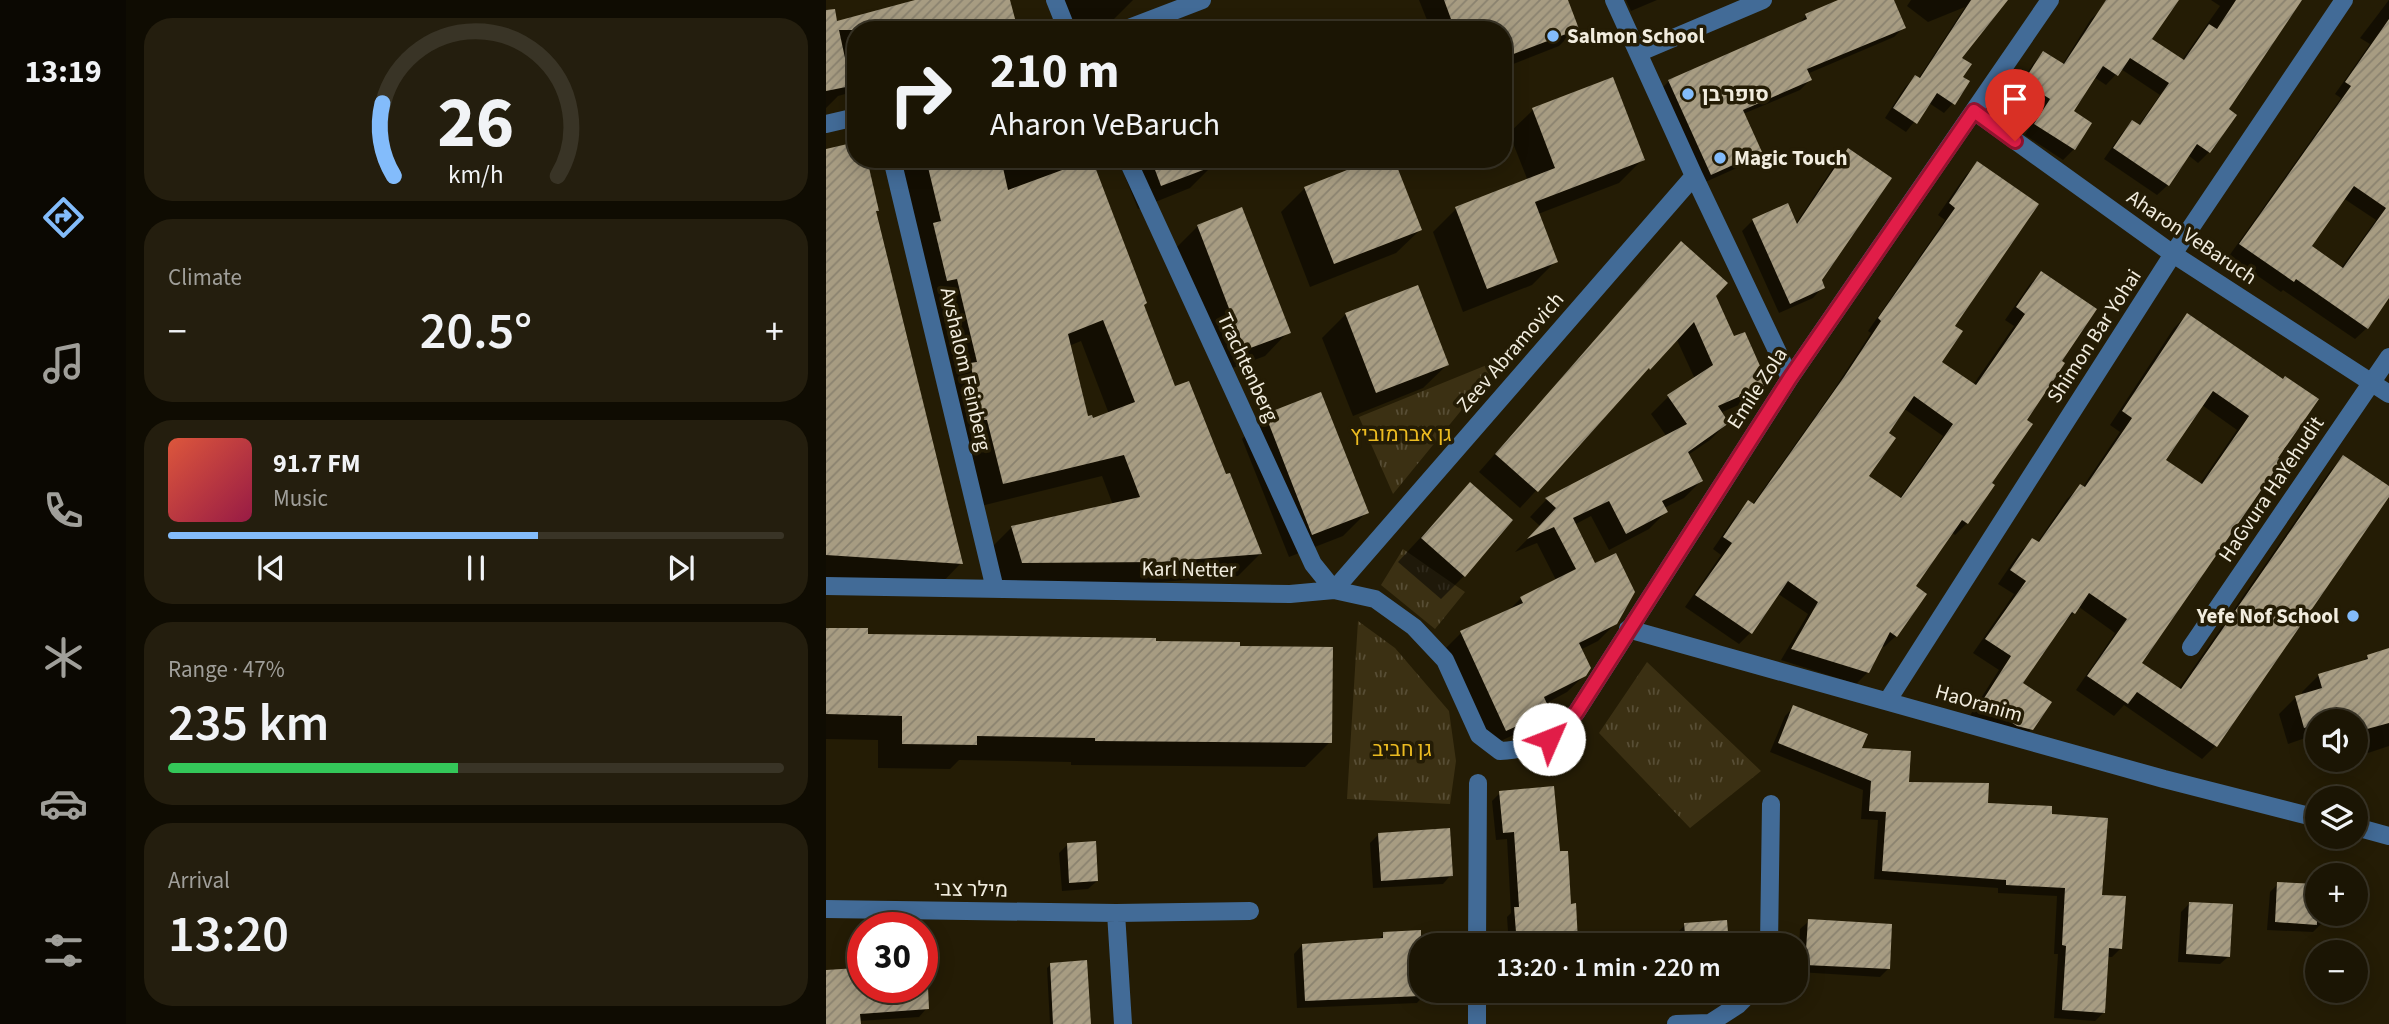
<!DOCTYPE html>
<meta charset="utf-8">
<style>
:root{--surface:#1b1504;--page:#241e0e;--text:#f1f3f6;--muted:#a09f9a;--line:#393426;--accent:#83bcfb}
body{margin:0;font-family:"Source Sans 3",Heebo,sans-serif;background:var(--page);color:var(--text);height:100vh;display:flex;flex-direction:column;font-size:26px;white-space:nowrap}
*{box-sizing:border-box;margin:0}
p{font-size:23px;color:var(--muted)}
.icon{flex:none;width:38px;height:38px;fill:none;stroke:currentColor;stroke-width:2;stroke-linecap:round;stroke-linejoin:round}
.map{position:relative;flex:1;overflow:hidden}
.sheet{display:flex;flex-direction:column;gap:18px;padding:18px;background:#0f0c02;width:700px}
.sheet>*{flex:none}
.guide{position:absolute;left:21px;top:21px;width:665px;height:147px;border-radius:28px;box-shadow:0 4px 18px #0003,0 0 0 2px var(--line);background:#1b1504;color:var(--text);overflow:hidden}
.controls{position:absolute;left:1479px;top:709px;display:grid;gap:14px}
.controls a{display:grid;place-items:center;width:63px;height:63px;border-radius:50%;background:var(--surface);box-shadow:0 4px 18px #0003,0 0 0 2px var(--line);font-size:35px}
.speed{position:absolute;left:21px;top:912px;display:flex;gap:14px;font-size:35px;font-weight:700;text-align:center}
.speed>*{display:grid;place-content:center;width:91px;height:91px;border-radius:50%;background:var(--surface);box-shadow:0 4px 18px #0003,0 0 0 2px var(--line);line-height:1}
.speed .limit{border:10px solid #d22;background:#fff;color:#111}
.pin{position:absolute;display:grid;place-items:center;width:60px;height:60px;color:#fff;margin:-72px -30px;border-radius:50% 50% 50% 0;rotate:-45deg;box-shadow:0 0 7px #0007}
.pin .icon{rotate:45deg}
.me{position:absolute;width:77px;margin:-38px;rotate:46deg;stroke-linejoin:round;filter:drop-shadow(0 0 5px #0008)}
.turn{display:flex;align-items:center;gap:24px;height:147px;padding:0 28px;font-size:32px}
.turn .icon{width:91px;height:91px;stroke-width:2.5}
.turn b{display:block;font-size:49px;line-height:60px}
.big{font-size:52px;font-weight:600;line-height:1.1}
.sheet .card{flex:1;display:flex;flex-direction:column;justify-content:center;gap:10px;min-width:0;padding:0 24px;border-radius:28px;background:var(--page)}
.sheet .dial{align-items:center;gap:0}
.dial svg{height:182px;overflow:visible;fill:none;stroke:var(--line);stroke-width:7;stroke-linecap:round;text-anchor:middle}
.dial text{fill:var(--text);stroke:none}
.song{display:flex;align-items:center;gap:21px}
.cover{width:84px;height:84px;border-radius:10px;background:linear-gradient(135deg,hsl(10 70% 55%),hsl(340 70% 35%))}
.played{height:7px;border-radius:4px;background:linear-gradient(90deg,var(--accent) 60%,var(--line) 60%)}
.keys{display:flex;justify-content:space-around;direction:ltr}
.heat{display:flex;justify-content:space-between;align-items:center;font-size:38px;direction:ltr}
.charge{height:10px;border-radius:5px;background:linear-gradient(90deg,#34c759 47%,var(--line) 0)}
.trip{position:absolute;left:583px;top:933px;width:399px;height:70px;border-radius:28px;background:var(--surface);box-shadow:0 4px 18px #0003,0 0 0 2px var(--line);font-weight:600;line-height:70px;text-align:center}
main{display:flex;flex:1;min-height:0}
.menu{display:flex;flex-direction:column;width:126px;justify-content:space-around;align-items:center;background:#0b0802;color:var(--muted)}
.menu .icon{width:49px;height:49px}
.menu .active{color:var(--accent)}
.menu b{font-size:32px;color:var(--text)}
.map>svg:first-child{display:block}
.park{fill:url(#park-tufts)}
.shadow{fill:#0007;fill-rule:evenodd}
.building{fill:url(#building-hatch);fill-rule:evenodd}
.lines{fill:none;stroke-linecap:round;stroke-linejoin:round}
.minor{stroke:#426b97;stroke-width:18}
.route-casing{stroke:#92132f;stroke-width:18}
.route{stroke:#e11d48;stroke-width:12}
.poi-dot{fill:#83bcfb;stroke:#241c05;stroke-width:2.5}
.labels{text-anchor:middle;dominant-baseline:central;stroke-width:7;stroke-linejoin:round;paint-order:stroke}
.poi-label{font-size:21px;font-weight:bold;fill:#f1ecde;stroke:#241c05;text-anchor:start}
.street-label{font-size:21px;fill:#f1ecde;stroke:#241c05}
.park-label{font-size:21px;fill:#ebbb21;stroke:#241c05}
</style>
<main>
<nav class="menu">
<b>13:19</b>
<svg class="icon active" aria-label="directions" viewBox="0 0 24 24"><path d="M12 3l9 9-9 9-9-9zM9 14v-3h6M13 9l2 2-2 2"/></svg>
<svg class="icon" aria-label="music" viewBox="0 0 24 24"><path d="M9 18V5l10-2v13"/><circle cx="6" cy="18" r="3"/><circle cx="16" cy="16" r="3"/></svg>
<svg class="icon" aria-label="phone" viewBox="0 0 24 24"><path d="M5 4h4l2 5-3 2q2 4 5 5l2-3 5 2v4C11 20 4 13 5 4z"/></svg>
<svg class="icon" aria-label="climate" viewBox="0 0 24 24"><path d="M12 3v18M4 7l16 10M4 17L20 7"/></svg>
<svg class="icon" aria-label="car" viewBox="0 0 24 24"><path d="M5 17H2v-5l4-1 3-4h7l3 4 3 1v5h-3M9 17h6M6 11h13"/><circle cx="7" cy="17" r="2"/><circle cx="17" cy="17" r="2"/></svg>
<svg class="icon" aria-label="filters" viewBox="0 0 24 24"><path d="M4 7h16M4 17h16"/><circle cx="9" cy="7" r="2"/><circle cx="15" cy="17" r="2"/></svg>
</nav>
<section class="sheet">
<div class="card dial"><svg viewBox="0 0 100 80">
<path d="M14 69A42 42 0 1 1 86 69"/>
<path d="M14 69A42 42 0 0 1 9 37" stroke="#83bcfb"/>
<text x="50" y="56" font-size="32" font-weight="700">26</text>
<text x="50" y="72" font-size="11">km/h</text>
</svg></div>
<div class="card"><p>Climate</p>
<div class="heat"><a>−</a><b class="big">20.5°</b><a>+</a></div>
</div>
<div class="card">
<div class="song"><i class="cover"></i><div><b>91.7 FM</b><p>Music</p></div></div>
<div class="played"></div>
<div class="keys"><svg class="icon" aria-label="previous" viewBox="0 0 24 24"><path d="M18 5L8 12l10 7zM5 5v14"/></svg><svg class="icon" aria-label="pause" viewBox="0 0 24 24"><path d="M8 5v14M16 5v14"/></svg><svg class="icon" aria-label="next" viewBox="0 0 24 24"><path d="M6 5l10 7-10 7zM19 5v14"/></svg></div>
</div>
<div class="card"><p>Range · 47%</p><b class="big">235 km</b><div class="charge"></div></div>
<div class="card"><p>Arrival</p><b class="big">13:20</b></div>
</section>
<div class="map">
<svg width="1563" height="1024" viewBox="0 0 1563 1024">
<defs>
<pattern id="park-tufts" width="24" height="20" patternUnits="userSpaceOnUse" patternTransform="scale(1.75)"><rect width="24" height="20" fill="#3b3013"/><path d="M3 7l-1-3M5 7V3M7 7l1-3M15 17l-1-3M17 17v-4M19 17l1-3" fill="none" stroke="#584e35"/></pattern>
<pattern id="building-hatch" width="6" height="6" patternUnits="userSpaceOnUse" patternTransform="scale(1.75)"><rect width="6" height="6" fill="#a79c82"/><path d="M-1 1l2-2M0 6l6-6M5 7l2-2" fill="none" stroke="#8a826f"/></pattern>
</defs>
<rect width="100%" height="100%" fill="#241c05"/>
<path class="park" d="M 678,358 L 567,494 L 533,417 Z
M 577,549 L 639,592 L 609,629 L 555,585 Z
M 532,621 L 569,648 L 623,711 L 630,761 L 624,804 L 521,799 Z
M 821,662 L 935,771 L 864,828 L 773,733 Z"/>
<path class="shadow" d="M 96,0 L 182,0 L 30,30 L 30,91 L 12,96 L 0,108 L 0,13 L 10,24 Z
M 227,0 L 307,0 L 284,23 L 265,30 L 238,30 Z
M 593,0 L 740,0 L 751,28 L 733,46 L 677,68 L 677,30 L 605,30 Z
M 800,0 L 831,0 L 805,11 Z
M 1017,0 L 1066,0 L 1078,27 L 1068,37 L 981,74 L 984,80 L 974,90 L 917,114 L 934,152 L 924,162 L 875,184 L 833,91 L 843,81 L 969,27 L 980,16 Z
M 1085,0 L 1179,0 L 1134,58 L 1135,77 L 1127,103 L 1118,113 L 1103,103 L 1080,132 L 1059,118 L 1079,87 L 1089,77 L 1092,79 L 1139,7 L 1102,22 L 1081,6 Z
M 1286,0 L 1351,0 L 1324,40 L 1356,60 L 1394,6 L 1385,0 L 1474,0 L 1400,110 L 1383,152 L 1372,163 L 1362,155 L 1342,185 L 1331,195 L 1278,159 L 1296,133 L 1306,122 L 1312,126 L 1334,95 L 1295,69 L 1280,85 L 1268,77 L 1245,112 L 1248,149 L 1237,160 L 1199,135 L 1214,111 L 1188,94 L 1207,64 L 1217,53 L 1236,65 L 1265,19 Z
M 1563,0 L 1563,295 L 1541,328 L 1529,339 L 1457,290 L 1455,292 L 1403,256 L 1515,98 L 1509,94 L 1544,44 L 1534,38 ZM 1517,198 L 1550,220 L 1515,268 L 1484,247 Z
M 707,110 L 817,159 L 793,183 L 712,214 L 730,261 L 706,285 L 637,312 L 607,232 L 630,209 L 702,181 L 683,133 Z
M 1023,150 L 994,279 L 997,287 L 987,298 L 953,313 L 916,231 L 927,220 L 969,225 L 1012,160 Z
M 0,151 L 30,159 L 51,210 L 48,213 L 135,563 L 112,587 L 0,581 Z
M 72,159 L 261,159 L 348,388 L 399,476 L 434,554 L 412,576 L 310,584 L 174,584 L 163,550 L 186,527 L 287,505 L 276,476 L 155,506 L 123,387 L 129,381 L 109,300 L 99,303 ZM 255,341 L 283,414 L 266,420 L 260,418 L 243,346 Z
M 292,159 L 385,159 L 387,165 L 364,188 L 312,209 Z
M 554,159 L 594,230 L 570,253 L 484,287 L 455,212 L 478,189 Z
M 1151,164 L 1126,326 L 1114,362 L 1147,385 L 1188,326 L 1179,320 L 1204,284 L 1215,273 L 1198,420 L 1163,484 L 1167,486 L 1141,523 L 1129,535 L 1125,532 L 1087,587 L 1070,636 L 1058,647 L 1055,645 L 1042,672 L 1030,684 L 955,660 L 982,614 L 951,593 L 924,633 L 913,644 L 859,607 L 895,555 L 887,549 L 911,514 L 922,502 L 926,505 L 1007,391 L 1045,333 L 1042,331 L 1119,220 L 1112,215 L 1140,175 ZM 1077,408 L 1117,436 L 1073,499 L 1041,477 L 1060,434 Z
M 372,226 L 462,332 L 439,356 L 396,372 L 348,250 Z
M 838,261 L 888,296 L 907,338 L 940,384 L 922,401 L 894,413 L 901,423 L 884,440 L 862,455 L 875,481 L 858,498 L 838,508 L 840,512 L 823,529 L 783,550 L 765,516 L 748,525 L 790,623 L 772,641 L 754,650 L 759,675 L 741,692 L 719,704 L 722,710 L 704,727 L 662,747 L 618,650 L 635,633 L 681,612 L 695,598 L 730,580 L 711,543 L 689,552 L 714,526 L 704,517 L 720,500 L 841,437 L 825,414 L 842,397 L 869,379 L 850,338 L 694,508 L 653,472 Z
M 520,314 L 621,365 L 597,388 L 527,416 L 496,338 Z
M 1361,315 L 1457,381 L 1314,664 L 1352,690 L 1504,471 L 1517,457 L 1563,489 L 1563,494 L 1389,746 L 1376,759 L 1298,705 L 1288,716 L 1250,690 L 1289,633 L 1253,607 L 1234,627 L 1195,684 L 1205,729 L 1192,743 L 1143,717 L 1173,670 L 1147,653 L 1188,594 L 1172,584 L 1193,553 L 1206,540 L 1211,543 L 1241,499 L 1254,486 L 1256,488 L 1294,432 L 1284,425 L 1348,328 ZM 1376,405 L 1411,430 L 1373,485 L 1338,460 Z
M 440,415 L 540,513 L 517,536 L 463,557 L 416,439 Z
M 644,484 L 638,576 L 615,599 L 572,562 Z
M 0,629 L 40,636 L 328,643 L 413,647 L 504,742 L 479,767 L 245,765 L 245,762 L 133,760 L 124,769 L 52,768 L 52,740 L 0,739 Z
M 1563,650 L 1563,746 L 1530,757 L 1530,721 L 1491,721 L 1491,734 L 1462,744 L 1453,714 L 1469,698 L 1477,696 L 1476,692 L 1493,675 L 1536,662 L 1542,656 Z
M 968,707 L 1081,783 L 1160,804 L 1224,815 L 1274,896 L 1295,948 L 1286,957 L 1281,957 L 1278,1012 L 1269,1021 L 1228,1018 L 1232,954 L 1228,954 L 1231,896 L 1172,893 L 1172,888 L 1048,879 L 1052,820 L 1035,819 L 1037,790 L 944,752 L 959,716 Z
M 1504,760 L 1523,760 L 1506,765 Z
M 674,793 L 732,853 L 750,939 L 851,933 L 859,925 L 901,945 L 683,945 L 681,917 L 685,913 L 681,839 L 670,840 L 666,801 Z
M 552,835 L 625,875 L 617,884 L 547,888 L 544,843 Z
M 242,844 L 271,881 L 262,889 L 236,891 L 233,853 Z
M 1452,884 L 1491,886 L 1491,914 L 1495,914 L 1495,924 L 1487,932 L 1441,930 L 1444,892 Z
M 1363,904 L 1403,956 L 1394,964 L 1352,962 L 1355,912 Z
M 983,921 L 1062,969 L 1054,977 L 972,972 L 974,929 Z
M 595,931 L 595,990 L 599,990 L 599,994 L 591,1003 L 471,1008 L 468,954 L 476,945 L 551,940 L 558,934 Z
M 96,942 L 101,1008 L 93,1017 L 33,1021 L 33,1024 L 0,1024 L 0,972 L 37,969 L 37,987 L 96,987 Z
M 224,965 L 263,1024 L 224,1024 L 221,968 Z
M 675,990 L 764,990 L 759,996 L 676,1001 Z"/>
<path class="building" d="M 89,0 L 184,0 L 192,30 L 13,30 L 25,86 L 0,91 L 0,10 L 9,9 L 11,21 Z
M 618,0 L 742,0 L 753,29 L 677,58 L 677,30 L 629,30 Z
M 1012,0 L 1068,0 L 1080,28 L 981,69 L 986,80 L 917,110 L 936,152 L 885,175 L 842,80 L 981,19 L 979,14 Z
M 1145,0 L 1182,0 L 1136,58 L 1146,64 L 1137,77 L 1144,81 L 1129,105 L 1111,93 L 1091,124 L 1067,108 L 1089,75 L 1094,78 Z
M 1280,0 L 1353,0 L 1326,39 L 1358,60 L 1383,24 L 1391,29 L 1410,0 L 1476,0 L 1403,109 L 1411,115 L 1384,153 L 1371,144 L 1343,186 L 1287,148 L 1306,120 L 1314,125 L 1343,83 L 1304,58 L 1292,76 L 1277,66 L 1248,111 L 1266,123 L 1249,150 L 1208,124 L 1224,99 L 1197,82 L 1217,51 L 1238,64 Z
M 1563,19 L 1563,298 L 1542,329 L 1470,279 L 1468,282 L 1413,244 L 1525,86 L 1519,82 ZM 1528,186 L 1560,208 L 1517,268 L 1486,246 Z
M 787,77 L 819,160 L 709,202 L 732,262 L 661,289 L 629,207 L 729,168 L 706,108 Z
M 30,142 L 30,159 L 41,159 L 53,211 L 50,211 L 137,564 L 0,555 L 0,149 Z
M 1022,148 L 1066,178 L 996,280 L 999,288 L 964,304 L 926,219 L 962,203 L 971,224 Z
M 100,159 L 175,159 L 182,190 L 266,159 L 321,303 L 318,305 L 349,386 L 363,381 L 400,474 L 404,473 L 436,554 L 334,562 L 196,563 L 185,526 L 314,497 L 298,455 L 177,484 L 161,420 L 158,420 L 144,363 L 151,362 L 131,279 L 121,281 L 107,223 L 115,221 ZM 277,320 L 309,402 L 267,418 L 266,415 L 262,416 L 242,334 Z
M 325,159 L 401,159 L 401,161 L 335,186 Z
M 549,159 L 568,159 L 596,230 L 508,264 L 478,187 Z
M 1151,161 L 1213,204 L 1129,326 L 1137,331 L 1116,362 L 1150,385 L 1199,314 L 1190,307 L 1215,271 L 1271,309 L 1236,361 L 1239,363 L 1201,420 L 1207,424 L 1166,483 L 1169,485 L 1142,524 L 1136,520 L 1090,586 L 1101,594 L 1071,637 L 1064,632 L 1043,673 L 965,649 L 992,602 L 962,581 L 926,634 L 869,595 L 906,543 L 897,537 L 922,500 L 928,504 L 1018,377 L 1055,321 L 1052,318 L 1129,208 L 1123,203 ZM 1088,396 L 1127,424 L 1075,498 L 1043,476 L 1070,438 L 1063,433 Z
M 416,207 L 465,333 L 419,350 L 371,225 Z
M 855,241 L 902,283 L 890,296 L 908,336 L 919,332 L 942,384 L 892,406 L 903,423 L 862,452 L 877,481 L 836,501 L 842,512 L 800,534 L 783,501 L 747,518 L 769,563 L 790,553 L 809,592 L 791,624 L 753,643 L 765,668 L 760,676 L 718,697 L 724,711 L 680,731 L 634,631 L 697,603 L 694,597 L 750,569 L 728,527 L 701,539 L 730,508 L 719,498 L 861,424 L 841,395 L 887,365 L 868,322 L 824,370 L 823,368 L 712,492 L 669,454 Z
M 592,285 L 623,365 L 550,393 L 519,313 Z
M 1361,313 L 1457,379 L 1459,376 L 1493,399 L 1452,458 L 1456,460 L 1316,663 L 1355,689 L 1517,455 L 1563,486 L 1563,497 L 1391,747 L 1311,692 L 1302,704 L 1261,676 L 1301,619 L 1263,593 L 1249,614 L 1246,612 L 1197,683 L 1226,702 L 1207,730 L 1191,726 L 1155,703 L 1185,656 L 1159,639 L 1200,581 L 1184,570 L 1206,538 L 1213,542 L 1254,484 L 1259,487 L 1306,418 L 1296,411 ZM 1387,391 L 1423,416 L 1376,484 L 1340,460 Z
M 495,392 L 543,513 L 486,535 L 439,414 Z
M 644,482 L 687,520 L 639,577 L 595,538 Z
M 0,628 L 42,628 L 42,634 L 330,638 L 330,641 L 414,642 L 414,646 L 507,647 L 506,743 L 269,741 L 269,738 L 151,736 L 151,745 L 76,744 L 76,716 L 0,714 Z
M 1563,648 L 1563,723 L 1530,732 L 1530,721 L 1491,721 L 1491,724 L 1478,728 L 1469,696 L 1496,688 L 1492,674 L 1542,659 L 1541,655 Z
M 967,705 L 1042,734 L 1036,748 L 1085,751 L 1083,782 L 1163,783 L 1162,803 L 1226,806 L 1226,814 L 1282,818 L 1276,895 L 1300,896 L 1296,949 L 1283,948 L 1279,1013 L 1236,1010 L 1240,946 L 1236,945 L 1239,888 L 1180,885 L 1180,880 L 1056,871 L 1060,812 L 1043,811 L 1045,781 L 952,743 Z
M 728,786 L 734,851 L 742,851 L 745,904 L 750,903 L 752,942 L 691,945 L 688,907 L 693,907 L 688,832 L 677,833 L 673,791 Z
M 624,828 L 627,876 L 555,881 L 552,833 Z
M 270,841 L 272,881 L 243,883 L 241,843 Z
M 1451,882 L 1491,884 L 1491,925 L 1449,922 Z
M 1363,902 L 1407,904 L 1404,957 L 1360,954 Z
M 982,919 L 1066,924 L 1064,969 L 979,965 Z
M 901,920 L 903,945 L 860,945 L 858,923 Z
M 595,930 L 595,996 L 479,1001 L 476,944 L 557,938 L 557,932 Z
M 261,960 L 265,1024 L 227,1024 L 224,963 Z
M 31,968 L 32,987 L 102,987 L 103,1009 L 34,1014 L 35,1024 L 0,1024 L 0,970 Z"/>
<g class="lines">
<path class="minor" d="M 229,0 L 241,30
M 788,0 L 868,176 L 964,378
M 298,30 L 376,0
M 812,53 L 937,0
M 1148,111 L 1347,254 L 1563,394
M 0,124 L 30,117
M 66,159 L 169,589
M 301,159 L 487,564 L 508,590 L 868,176
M 0,586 L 464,594 L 508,590 L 549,599 L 588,627 L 619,660 L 653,735 L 674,751 C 713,749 723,739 750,713 L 964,378 L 1224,0
M 802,629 L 1338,779 L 1491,818
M 1365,647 L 1563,357
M 1062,700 L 1347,254 L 1518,0
M 1530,827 L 1563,836
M 0,909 L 290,913 L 297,1024
M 290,913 L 424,911
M 651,945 L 652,783
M 943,945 L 945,804
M 651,1024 L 651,990
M 850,1024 L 884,1023 L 912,1005 L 927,990"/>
</g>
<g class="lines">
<g class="route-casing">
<path id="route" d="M 723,739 L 750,713 L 964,378 L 1148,111 L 1189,141"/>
</g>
<use href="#route" class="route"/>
</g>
<g class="poi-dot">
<circle cx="727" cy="36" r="7"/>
<circle cx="862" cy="94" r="7"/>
<circle cx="894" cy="158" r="7"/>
<circle cx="1527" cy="616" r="7"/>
</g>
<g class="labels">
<g class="poi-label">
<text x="741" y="36">Salmon School</text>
<text x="876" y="94">סופר בן</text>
<text x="908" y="158">Magic Touch</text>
<text x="1513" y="616" text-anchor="end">Yefe Nof School</text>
</g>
<g class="street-label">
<text transform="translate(1366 237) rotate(34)">Aharon VeBaruch</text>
<text transform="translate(1268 336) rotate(-57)">Shimon Bar Yohai</text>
<text transform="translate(684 352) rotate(-49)">Zeev Abramovich</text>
<text transform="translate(422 367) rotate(65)">Trachtenberg</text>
<text transform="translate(140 369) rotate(77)">Avshalom Feinberg</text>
<text transform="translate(931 388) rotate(-57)">Emile Zola</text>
<text transform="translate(1445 489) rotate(-56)">HaGvura HaYehudit</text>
<text transform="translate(363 569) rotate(1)">Karl Netter</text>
<text transform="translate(1153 703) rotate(16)">HaOranim</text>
<text transform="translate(145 889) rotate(1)">מילר צבי</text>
</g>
<g class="park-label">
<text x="575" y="434">גן אברמוביץ</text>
<text x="576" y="749">גן חביב</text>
</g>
</g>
</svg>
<div class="controls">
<a><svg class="icon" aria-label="sound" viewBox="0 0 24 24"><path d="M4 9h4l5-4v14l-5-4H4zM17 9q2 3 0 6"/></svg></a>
<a><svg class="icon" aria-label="layers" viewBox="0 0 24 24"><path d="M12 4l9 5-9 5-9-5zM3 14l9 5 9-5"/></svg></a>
<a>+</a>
<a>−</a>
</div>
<div class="speed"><div class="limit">30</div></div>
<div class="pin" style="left:1189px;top:141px;background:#d93025"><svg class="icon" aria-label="arrive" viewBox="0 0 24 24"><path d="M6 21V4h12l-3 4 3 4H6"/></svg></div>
<svg class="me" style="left:723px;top:739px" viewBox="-20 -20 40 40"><circle r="19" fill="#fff"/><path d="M0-13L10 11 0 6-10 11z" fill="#e11d48"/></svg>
<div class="trip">13:20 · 1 min · 220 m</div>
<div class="guide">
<div class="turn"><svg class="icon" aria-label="right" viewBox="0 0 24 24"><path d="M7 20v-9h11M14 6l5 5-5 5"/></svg><div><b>210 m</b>Aharon VeBaruch</div></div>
</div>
</div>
</main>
